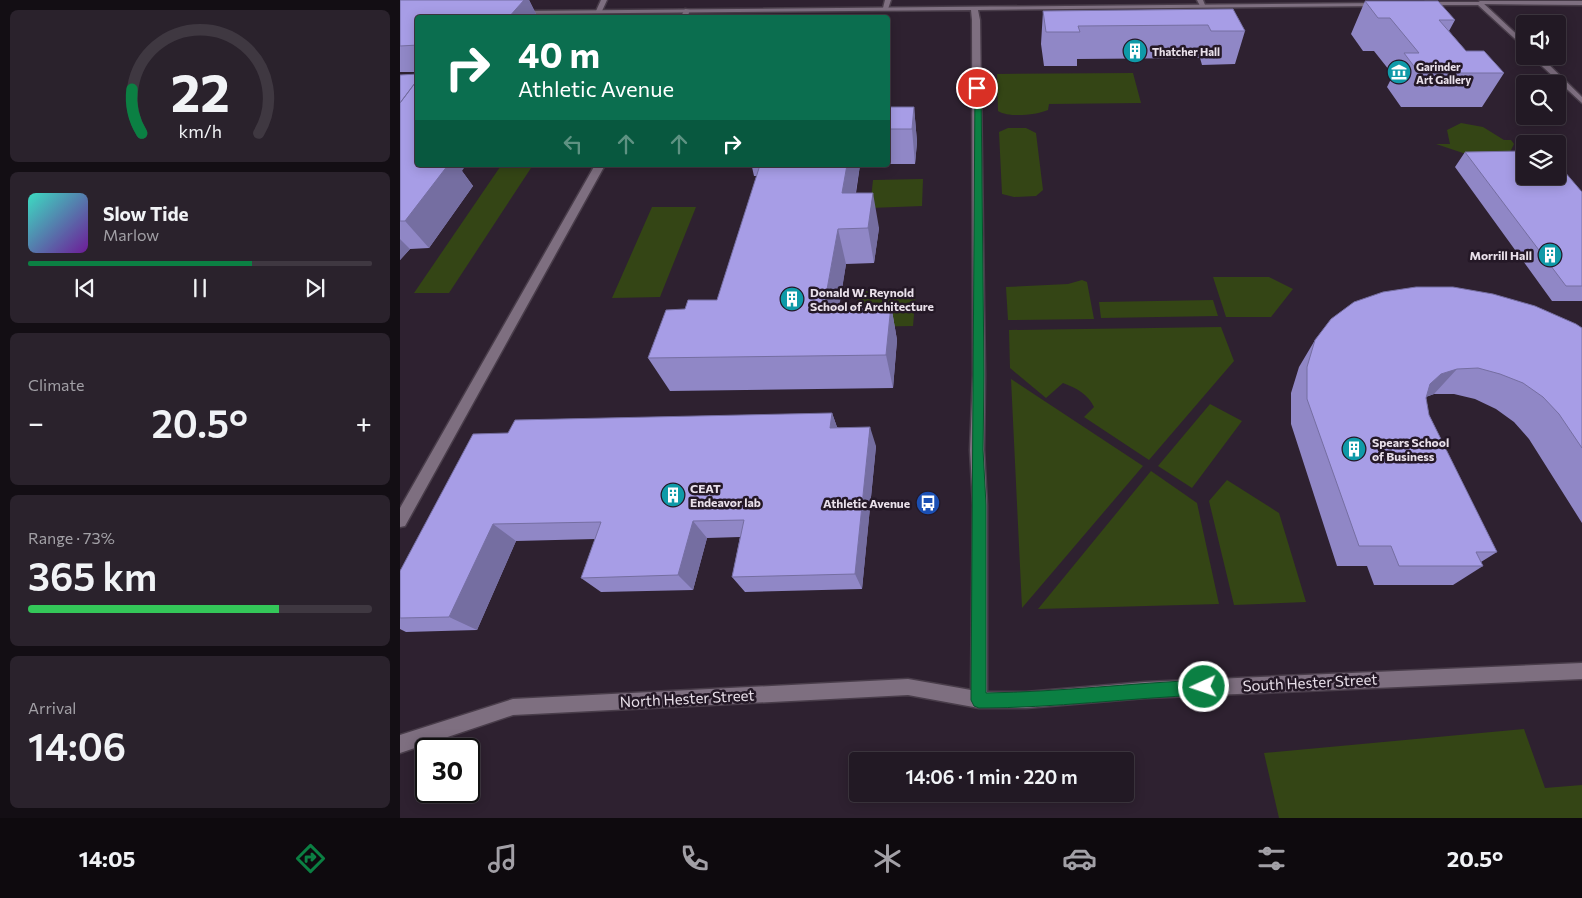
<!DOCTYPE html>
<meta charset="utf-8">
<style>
:root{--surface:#221924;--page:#2a222c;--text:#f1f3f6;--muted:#a2a0a6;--line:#3f3841;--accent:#0b8043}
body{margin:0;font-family:Commissioner,sans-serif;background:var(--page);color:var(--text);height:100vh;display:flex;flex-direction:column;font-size:19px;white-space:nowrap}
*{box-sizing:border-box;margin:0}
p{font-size:16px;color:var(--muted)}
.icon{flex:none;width:28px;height:28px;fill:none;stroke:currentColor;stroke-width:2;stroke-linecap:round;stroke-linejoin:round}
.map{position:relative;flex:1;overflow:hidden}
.panel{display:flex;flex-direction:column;gap:10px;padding:10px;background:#130e14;width:400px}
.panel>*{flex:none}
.top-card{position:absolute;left:15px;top:15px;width:475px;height:152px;border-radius:5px;box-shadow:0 2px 12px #0003,0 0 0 1px var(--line);background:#0b6e4f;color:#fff;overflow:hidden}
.controls{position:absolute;left:1116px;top:15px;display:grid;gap:10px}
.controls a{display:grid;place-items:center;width:50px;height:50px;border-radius:5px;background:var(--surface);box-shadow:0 2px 12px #0003,0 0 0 1px var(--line);font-size:25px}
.speed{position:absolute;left:15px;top:738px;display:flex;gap:10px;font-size:25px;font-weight:700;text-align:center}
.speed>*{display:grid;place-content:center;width:65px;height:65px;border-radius:50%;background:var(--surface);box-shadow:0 2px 12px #0003,0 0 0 1px var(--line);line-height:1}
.speed .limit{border:2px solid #111;border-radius:8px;background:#fff;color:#111}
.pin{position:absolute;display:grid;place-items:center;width:42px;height:42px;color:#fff;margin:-21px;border:2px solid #fff;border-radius:50%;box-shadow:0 1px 5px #0007}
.me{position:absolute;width:55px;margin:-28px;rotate:267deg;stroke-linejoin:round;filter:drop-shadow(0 0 4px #0008)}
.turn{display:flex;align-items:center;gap:18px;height:105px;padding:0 20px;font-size:22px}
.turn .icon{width:65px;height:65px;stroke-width:2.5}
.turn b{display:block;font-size:35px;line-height:42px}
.lanes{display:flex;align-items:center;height:48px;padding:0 20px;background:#0003;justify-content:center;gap:25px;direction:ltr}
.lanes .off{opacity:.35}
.big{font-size:38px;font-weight:600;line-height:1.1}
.panel .card{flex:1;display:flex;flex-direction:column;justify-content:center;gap:8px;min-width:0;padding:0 18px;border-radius:8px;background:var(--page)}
.panel .dial{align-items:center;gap:0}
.dial svg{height:130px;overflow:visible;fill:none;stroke:var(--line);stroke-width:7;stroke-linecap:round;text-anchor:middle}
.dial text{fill:var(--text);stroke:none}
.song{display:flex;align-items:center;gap:15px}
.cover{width:60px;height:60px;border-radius:8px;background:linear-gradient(135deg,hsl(170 70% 55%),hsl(280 70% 35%))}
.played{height:5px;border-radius:2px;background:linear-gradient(90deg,var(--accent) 65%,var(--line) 65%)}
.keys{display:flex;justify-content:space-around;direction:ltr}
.heat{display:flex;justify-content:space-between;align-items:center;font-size:28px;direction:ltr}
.charge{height:8px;border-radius:4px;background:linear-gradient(90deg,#34c759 73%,var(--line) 0)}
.trip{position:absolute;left:449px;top:752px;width:285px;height:50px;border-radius:5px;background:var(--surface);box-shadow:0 2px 12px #0003,0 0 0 1px var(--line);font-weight:600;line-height:50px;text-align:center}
.dock{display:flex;height:80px;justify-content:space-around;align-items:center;background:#0e0a0e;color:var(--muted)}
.dock .icon{width:35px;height:35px}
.dock .on{color:var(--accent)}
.dock b{font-size:22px;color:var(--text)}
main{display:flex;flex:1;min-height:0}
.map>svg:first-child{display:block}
.green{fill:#344515}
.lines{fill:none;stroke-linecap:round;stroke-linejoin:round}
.lane-casing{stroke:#493d4a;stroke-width:3}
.street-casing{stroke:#493d4a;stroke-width:3}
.secondary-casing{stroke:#493d4a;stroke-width:3}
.lane{fill:#7e6f80;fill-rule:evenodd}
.street{fill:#7e6f80;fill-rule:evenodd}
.secondary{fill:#7e6f80;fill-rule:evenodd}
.wall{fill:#9087c6}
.shaded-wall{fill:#756ea1}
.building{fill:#a79de6;stroke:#756ea1}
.route{fill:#0b8043;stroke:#07532c}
.labels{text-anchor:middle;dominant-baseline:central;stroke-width:5;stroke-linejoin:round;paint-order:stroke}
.far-poi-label{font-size:11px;font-weight:bold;fill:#e9e0ea;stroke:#241826;text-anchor:start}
.poi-label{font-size:12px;font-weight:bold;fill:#e9e0ea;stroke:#241826;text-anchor:start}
.near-street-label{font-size:15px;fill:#e9e0ea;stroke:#241826}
</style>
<main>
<section class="panel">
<div class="card dial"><svg viewBox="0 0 100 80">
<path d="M14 69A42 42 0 1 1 86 69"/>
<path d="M14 69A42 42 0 0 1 8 42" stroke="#0b8043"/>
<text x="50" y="56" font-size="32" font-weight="700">22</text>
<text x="50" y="72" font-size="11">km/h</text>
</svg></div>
<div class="card">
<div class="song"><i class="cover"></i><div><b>Slow Tide</b><p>Marlow</p></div></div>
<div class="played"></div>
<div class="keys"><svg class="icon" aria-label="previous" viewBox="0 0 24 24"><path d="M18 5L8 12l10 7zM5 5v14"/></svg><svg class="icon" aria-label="pause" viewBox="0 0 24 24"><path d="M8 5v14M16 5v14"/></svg><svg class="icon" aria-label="next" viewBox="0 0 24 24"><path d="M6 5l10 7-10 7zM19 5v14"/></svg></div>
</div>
<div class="card"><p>Climate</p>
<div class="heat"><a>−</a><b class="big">20.5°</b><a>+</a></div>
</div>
<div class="card"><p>Range · 73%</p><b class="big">365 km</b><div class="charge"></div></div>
<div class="card"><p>Arrival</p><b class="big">14:06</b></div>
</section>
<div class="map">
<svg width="1182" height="818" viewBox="0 0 1182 818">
<rect width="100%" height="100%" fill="#2e2130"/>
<path class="green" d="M 733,73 L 741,103 L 649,104 L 648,110 C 636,115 609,118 598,111 L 597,74 Z
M 1061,123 L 1083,127 L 1104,140 L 1111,140 L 1114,144 L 1110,152 L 1069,155 L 1036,144 L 1050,144 L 1047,130 Z
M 608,128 L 626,128 L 636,133 L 643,190 L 636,196 L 614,197 L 602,194 L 599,132 Z
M 133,165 L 49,293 L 14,293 L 100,167 Z
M 523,179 L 522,206 L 470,208 L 473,180 Z
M 252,207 L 296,207 L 260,297 L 212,298 Z
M 813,277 L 869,277 L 893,289 L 871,317 L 826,317 Z
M 682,280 L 687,282 L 694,319 L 608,320 L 606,287 L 668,284 Z
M 459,291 L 516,291 L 513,326 L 454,327 Z
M 813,300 L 818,316 L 701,318 L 699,302 Z
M 821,327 L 834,361 L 749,460 L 684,417 L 694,407 C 688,394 676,388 663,383 L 646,398 L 610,368 L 609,330 Z
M 611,379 L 743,466 L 622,608 Z
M 810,404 L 842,421 L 792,488 L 758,466 Z
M 751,471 L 797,503 L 819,604 L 638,609 Z
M 827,480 L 879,513 L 906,602 L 834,605 L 809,501 Z
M 1124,729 L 1145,788 L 1182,785 L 1182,818 L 879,818 L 864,753 Z"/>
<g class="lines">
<g class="lane-casing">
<path id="lane" d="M 201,0 L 207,0 L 202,11 L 199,13 L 196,11 Z
M 797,0 L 803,0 L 805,5 L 800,6 Z
M 285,9 L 290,10 L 287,18 L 280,18 Z
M 195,165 L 205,165 L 5,526 L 0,527 L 0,508 Z"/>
</g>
<g class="street-casing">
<path id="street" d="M 1025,2 L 1082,2 L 1125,42 L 1125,48 L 1078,5 L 1023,5 L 1023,3 Z
M 982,3 L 982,5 L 980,6 L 578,10 L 580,20 L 585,375 L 584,450 L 587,505 L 587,692 L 626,692 L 745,682 L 1182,663 L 1182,679 L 745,698 L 626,708 L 579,708 L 508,695 L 113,715 L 0,753 L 0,735 L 113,699 L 508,679 L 571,690 L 573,505 L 570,450 L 573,375 L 572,20 L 571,10 L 120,14 L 117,12 L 118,11 Z
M 1131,56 L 1140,56 L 1182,97 L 1182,103 Z"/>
</g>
<g class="secondary-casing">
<path id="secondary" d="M 485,0 L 491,0 L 488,9 L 483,8 Z
M 1080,1 L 1182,1 L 1182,5 L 1078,4 L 1077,3 Z"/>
</g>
<use href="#lane" class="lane"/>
<use href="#street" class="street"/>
<use href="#secondary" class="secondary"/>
</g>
<path class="wall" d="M 0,0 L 129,0 L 138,18 L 18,18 L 18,72 L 0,72 Z
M 965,1 L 1055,20 L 1049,31 L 1066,51 L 1104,73 L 1082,107 L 1001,107 L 987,87 L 993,75 L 974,51 L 963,51 L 951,34 Z
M 833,9 L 845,31 L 835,64 L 802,65 L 800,58 L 677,59 L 677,66 L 644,66 L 641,44 L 643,11 Z
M 0,75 L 62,171 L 73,186 L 29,248 L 10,249 L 0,260 Z
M 488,107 L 514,107 L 517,142 L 515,164 L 488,164 Z
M 1065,152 L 1182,192 L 1182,301 L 1152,301 L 1055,167 Z
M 344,165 L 460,165 L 456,193 L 479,228 L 474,263 L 446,264 L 439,306 L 491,305 L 497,340 L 493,388 L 270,391 L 248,358 L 285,309 L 317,300 L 357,176 L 354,176 L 352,167 L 345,168 Z
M 1182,328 L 1182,523 L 1129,439 L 1114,422 L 1096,409 L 1075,399 L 1054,394 L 1034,394 L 1026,397 L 1026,398 L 1029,415 L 1097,552 L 1081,562 L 1083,566 L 1053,585 L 974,585 L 967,566 L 937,566 L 891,424 L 891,393 L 899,367 L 915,340 Z
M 432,413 L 437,427 L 476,446 L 462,589 L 345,592 L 332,577 L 340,537 L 307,538 L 293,590 L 201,592 L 181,578 L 195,539 L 116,541 L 77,630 L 6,632 L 0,629 L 0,571 L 108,433 Z"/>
<path class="shaded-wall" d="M 124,0 L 129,0 L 138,18 L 108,18 Z
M 514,107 L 517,142 L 515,164 L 512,129 Z
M 34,165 L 66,165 L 62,171 L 73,186 L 29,248 L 5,221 Z
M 447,165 L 460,165 L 450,228 L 442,193 Z
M 473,193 L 479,228 L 474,263 L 468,228 Z
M 438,229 L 446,264 L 434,340 L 424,306 Z
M 0,239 L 10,249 L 0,260 Z
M 491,305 L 497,340 L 493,388 L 486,355 Z
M 1057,369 L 1034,394 L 1019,399 L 1030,384 L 1041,374 Z
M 432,413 L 439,433 L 430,428 Z
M 470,427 L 476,446 L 462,589 L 455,574 Z
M 293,521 L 307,538 L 293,590 L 278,575 Z
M 93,524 L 116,541 L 77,630 L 49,617 Z"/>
<path class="building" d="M 0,0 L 124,0 L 108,18 L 18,18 L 18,45 L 0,46 Z
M 965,1 L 1038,1 L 1055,20 L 1039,20 L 1066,51 L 1084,51 L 1104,73 L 1019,73 L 1004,53 L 1019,53 L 990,18 L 978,18 Z
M 833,9 L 845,31 L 811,31 L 808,25 L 678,26 L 680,32 L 646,32 L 643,11 Z
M 18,74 L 18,79 L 0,103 L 0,75 Z
M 18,79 L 18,165 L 48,165 L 5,221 L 0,221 L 0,103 Z
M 488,107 L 514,107 L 512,129 L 488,129 Z
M 1125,151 L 1125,176 L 1158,176 L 1158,164 L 1182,192 L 1182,286 L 1166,286 L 1065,152 Z
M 360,165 L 447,165 L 442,193 L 473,193 L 468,228 L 438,229 L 424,306 L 491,305 L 486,355 L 248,358 L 266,310 L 285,309 L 288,300 L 317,300 Z
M 1016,287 L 1053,287 L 1093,294 L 1135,306 L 1176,324 L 1182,328 L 1182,448 L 1159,414 L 1143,397 L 1123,383 L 1100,374 L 1078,368 L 1057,369 L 1041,374 L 1030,384 L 1026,398 L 1029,415 L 1097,552 L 1076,552 L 1083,566 L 999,566 L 991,546 L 959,546 L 907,399 L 907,367 L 915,340 L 931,319 L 954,302 L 983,292 Z
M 432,413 L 430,428 L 470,427 L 455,574 L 332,577 L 344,520 L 293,521 L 278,575 L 181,578 L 201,522 L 93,524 L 49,617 L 0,618 L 0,571 L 73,434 L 108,433 L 115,420 Z"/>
<path class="route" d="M 575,86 L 581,88 L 584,375 L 583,450 L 586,505 L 586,693 C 659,692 732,683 804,680 L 810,682 L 812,687 L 810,693 L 804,695 C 729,698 654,708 579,708 L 574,706 L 571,700 Z"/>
<defs>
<g id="building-disc" transform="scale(1.25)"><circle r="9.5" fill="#0f9aa8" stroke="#241826"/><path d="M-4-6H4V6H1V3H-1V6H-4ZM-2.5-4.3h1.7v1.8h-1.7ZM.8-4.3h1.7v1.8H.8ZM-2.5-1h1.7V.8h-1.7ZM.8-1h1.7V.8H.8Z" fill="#fff"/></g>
<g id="museum-disc" transform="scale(1.25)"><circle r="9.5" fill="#0f9aa8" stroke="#241826"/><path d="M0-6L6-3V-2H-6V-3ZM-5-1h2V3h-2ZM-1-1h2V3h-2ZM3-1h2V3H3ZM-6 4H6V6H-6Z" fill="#fff"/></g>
<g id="bus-disc" transform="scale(1.25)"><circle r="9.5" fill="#1a4fb4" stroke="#241826"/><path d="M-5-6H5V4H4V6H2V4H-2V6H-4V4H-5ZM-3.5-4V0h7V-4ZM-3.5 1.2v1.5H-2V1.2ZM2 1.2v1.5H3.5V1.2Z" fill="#fff"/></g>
</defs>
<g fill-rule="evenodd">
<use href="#building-disc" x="735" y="51"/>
<use href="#museum-disc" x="999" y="72"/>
<use href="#building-disc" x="1150" y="255"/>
<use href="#building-disc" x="392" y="299"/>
<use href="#building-disc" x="954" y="449"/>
<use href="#building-disc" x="273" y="495"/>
<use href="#bus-disc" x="528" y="503"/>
</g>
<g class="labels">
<g class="far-poi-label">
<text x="752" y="51">Thatcher Hall</text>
<text x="1016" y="66">Garinder<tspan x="1016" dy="13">Art Gallery</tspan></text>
</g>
<g class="poi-label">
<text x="1132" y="255" text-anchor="end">Morrill Hall</text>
<text x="410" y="292">Donald W. Reynold<tspan x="410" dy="14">School of Architecture</tspan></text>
<text x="972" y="442">Spears School<tspan x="972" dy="14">of Business</tspan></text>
<text x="290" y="488">CEAT<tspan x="290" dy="14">Endeavor lab</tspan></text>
<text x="510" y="503" text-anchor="end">Athletic Avenue</text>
</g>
<g class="near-street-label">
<text transform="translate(910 682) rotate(-3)">South Hester Street</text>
<text transform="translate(287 698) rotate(-3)">North Hester Street</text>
</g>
</g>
</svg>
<div class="controls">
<a><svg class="icon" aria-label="sound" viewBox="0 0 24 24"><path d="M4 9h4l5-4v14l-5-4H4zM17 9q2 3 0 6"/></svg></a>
<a><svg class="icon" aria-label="search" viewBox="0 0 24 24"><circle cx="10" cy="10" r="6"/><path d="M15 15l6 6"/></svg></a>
<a><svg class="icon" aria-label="layers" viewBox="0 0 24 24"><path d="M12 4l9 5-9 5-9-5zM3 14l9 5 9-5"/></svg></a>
</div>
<div class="speed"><div class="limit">30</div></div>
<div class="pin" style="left:577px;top:88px;background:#d93025"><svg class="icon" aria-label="arrive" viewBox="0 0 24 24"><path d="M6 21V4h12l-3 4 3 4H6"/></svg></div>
<svg class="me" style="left:804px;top:687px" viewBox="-20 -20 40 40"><circle r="17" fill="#0b8043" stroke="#fff" stroke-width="3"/><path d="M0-11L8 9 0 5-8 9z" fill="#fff"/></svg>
<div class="trip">14:06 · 1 min · 220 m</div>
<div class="top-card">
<div class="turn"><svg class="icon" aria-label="right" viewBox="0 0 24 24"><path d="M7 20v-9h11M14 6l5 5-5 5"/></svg><div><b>40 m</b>Athletic Avenue</div></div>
<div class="lanes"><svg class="icon off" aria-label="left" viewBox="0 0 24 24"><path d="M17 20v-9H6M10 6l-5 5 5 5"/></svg><svg class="icon off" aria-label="ahead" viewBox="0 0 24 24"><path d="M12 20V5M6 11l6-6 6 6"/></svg><svg class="icon off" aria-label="ahead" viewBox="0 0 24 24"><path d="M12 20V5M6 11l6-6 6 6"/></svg><svg class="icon" aria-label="right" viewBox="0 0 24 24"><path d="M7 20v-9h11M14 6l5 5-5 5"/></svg></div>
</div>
</div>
</main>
<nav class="dock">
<b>14:05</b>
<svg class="icon on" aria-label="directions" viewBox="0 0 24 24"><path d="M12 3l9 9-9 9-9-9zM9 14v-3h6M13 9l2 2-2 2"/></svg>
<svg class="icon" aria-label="music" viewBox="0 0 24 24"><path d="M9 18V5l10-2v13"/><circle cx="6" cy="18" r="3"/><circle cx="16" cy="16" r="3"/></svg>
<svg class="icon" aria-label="phone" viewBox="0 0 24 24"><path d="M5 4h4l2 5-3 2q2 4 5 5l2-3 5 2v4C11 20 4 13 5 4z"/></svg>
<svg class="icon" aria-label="climate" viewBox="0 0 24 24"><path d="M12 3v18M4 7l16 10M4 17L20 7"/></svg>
<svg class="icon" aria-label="car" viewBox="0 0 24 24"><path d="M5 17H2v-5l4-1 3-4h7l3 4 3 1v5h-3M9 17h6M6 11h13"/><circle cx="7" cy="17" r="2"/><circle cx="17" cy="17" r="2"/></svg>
<svg class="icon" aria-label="filters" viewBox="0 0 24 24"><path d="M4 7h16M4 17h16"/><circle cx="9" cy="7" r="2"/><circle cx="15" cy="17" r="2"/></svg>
<b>20.5°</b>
</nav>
